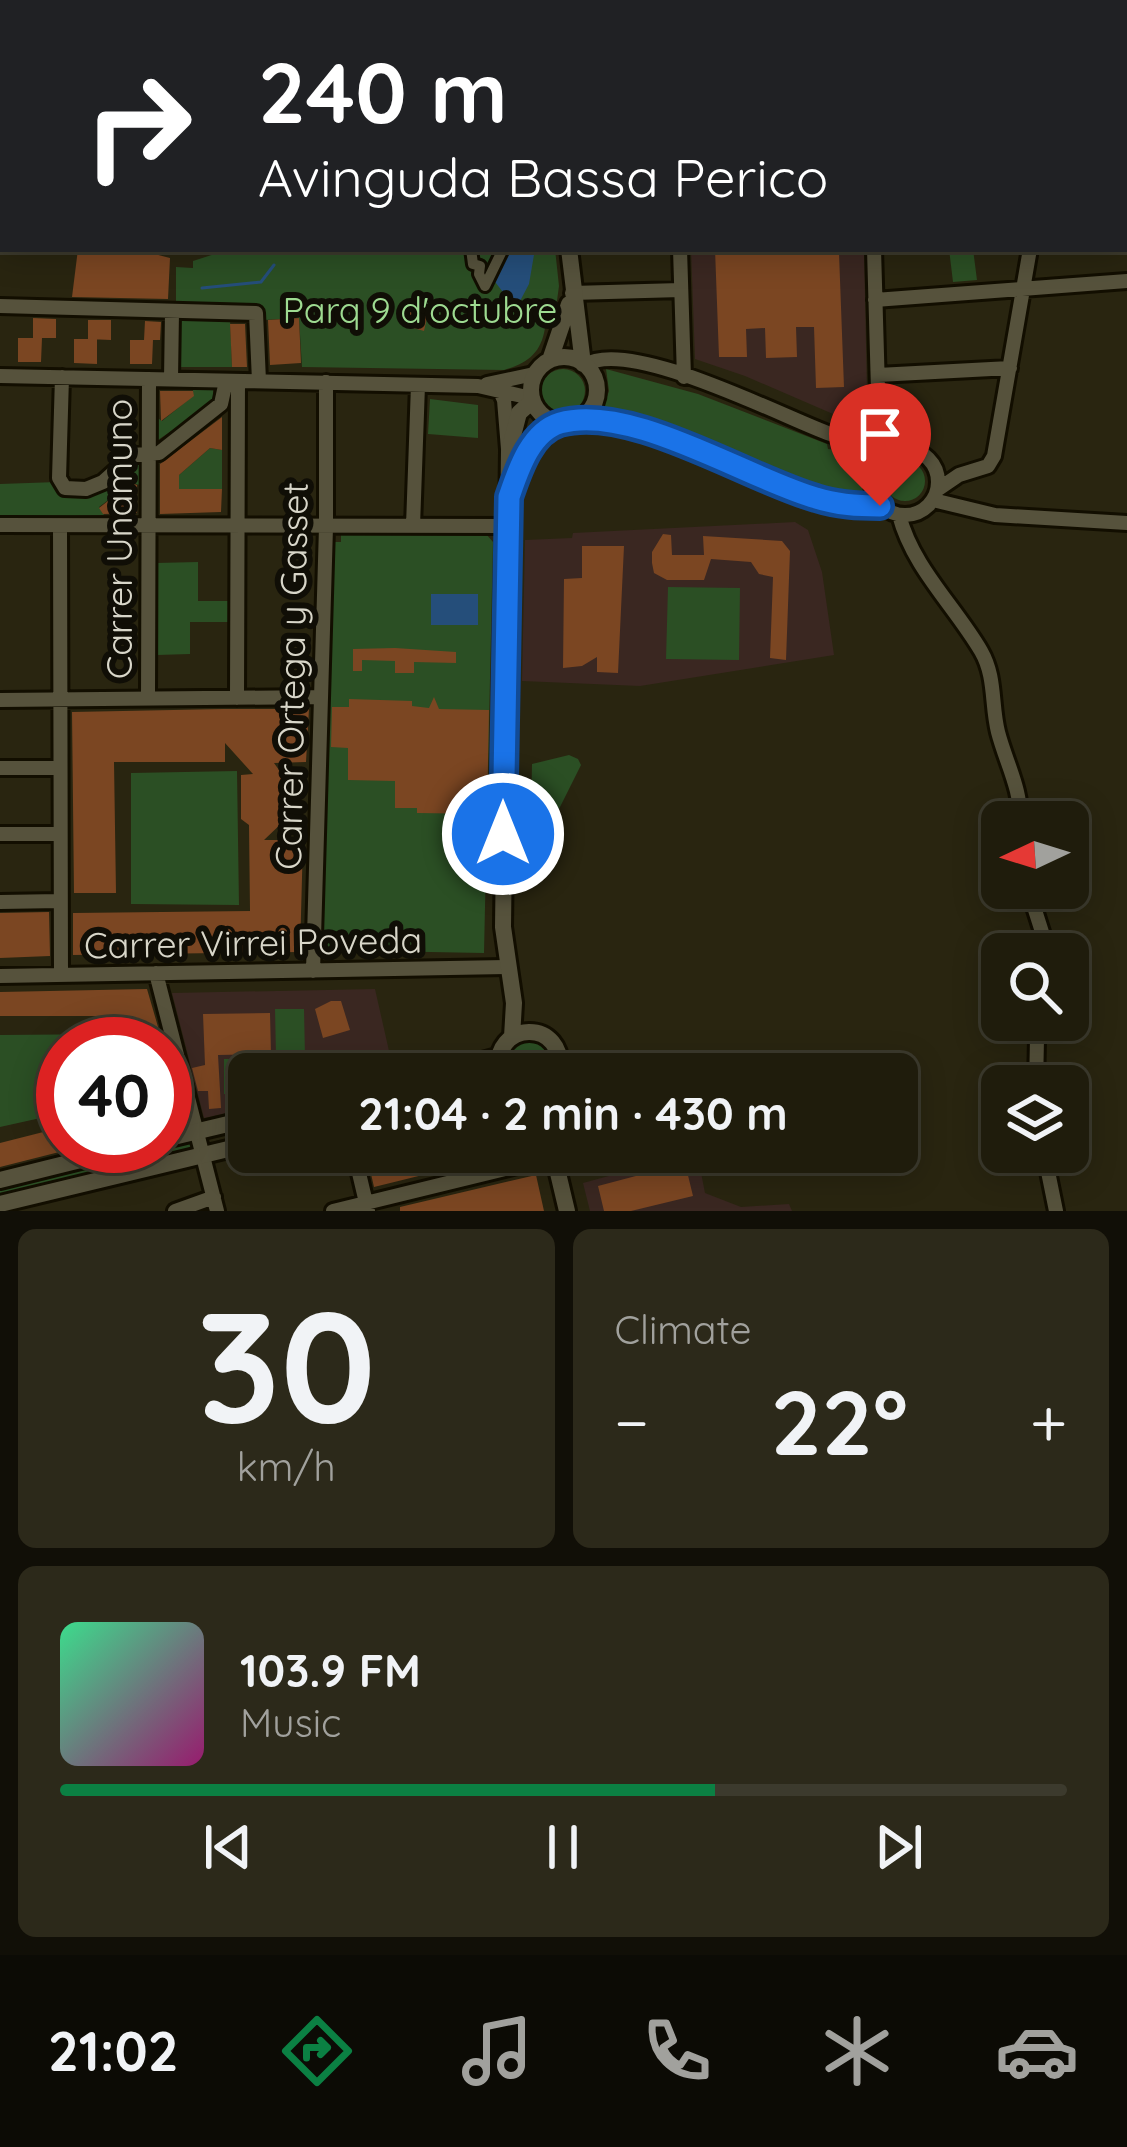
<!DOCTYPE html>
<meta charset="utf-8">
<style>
:root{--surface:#1f1c0c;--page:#2c291a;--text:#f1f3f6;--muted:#a1a19d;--line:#3c3a2d;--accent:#0b8043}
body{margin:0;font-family:Quicksand,sans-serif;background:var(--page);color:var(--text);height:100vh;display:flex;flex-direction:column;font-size:45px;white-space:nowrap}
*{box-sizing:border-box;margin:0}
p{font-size:39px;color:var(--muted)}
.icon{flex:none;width:66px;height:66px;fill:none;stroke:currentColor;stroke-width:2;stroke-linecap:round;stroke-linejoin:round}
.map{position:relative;height:1211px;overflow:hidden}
.details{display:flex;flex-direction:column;gap:18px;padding:18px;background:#110f07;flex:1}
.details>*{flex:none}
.hud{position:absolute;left:0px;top:0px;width:1128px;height:252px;box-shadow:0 6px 30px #0003,0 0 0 3px var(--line);background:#202124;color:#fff;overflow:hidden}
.needle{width:78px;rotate:266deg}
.buttons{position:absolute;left:981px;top:801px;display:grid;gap:24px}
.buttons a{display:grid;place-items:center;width:108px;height:108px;border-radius:18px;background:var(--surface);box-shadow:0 6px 30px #0003,0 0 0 3px var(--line);font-size:60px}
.speed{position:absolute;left:36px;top:1017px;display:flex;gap:24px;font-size:60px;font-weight:700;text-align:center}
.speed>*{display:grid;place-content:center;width:156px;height:156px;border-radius:50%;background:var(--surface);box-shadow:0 6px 30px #0003,0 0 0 3px var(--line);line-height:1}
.speed .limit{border:18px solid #d22;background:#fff;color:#111}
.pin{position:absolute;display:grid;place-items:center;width:102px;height:102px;color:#fff;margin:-123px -51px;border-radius:50% 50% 50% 0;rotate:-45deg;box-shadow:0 0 12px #0007}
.pin .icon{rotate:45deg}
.me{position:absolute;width:132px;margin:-66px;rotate:0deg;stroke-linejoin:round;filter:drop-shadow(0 0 9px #0008)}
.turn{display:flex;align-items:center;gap:42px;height:252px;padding:0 60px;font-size:54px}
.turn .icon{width:156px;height:156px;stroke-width:2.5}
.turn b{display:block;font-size:84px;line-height:102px}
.big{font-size:90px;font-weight:800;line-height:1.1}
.details .tile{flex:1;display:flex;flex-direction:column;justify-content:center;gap:18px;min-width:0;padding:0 42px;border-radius:18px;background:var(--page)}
.details .dial{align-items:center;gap:0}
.dial b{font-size:156px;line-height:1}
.song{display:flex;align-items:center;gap:36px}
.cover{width:144px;height:144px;border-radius:18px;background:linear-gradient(135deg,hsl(150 70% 55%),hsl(320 70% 35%))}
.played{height:12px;border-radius:6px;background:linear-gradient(90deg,var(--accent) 65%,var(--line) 65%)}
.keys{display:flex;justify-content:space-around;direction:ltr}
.heat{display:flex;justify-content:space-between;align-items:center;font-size:66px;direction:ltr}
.details .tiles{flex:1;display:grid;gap:18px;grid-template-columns:1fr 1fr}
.tile:last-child{grid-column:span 2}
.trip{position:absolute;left:228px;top:1053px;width:690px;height:120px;border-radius:18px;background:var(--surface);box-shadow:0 6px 30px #0003,0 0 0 3px var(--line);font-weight:800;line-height:120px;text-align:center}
.tabs{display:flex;height:192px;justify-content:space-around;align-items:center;background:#0c0b05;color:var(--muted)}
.tabs .icon{width:84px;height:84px}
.tabs .selected{color:var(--accent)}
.tabs b{font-size:54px;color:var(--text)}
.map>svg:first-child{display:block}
.education{fill:#3a2721}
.green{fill:#2b4f24}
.water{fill:#254e7a}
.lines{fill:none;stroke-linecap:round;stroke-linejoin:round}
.stream{stroke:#254e7a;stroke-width:3}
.building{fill:#7b4622}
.pedestrian-casing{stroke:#120e00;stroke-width:16}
.minor-casing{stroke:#120e00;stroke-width:20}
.tertiary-casing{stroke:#120e00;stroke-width:22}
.pedestrian{stroke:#56523c;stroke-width:10}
.minor{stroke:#56523c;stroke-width:14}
.tertiary{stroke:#56523c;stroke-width:16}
.route-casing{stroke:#114b97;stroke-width:30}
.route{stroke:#1a73e8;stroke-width:21}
.labels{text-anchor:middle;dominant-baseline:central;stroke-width:12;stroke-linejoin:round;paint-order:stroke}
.park-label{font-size:36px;fill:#9edb91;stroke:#100e06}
.street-label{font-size:36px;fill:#d8d6c9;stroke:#100e06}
</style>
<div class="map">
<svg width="1127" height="1211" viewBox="0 0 1127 1211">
<rect width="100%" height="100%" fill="#292510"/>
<path class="education" d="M 691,249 L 864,249 L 867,392 L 862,408 L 853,416 L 840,417 L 745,376 L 695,359 Z
M 795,522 L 808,530 L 822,572 L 834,655 L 640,686 L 522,681 L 525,540 L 572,538 L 573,533 Z
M 375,989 L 394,1073 L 249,1074 L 249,1108 L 204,1118 L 172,993 Z
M 697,1152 L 705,1193 L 741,1207 L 789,1204 L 792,1211 L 590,1211 L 583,1183 Z"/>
<path class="green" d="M 230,249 L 555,249 L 559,286 L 554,323 L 545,328 C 541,353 528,363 504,370 L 302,367 L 299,318 L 264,320 L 262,306 L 176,305 L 176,267 L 193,268 L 193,261 Z
M 949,249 L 973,249 L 977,280 L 953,282 Z
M 175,319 L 230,319 L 232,367 L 175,367 Z
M 606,369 L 698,394 L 827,444 L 828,449 L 865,454 L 863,494 L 853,499 L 836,497 L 730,450 L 602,411 L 609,391 Z
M541 391a22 22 0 1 1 44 0a22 22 0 1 1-44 0Z
M 193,388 L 213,388 L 213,403 L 155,442 L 156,417 L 162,421 L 193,396 Z
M 430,399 L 478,405 L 478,438 L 428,434 Z
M 210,448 L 222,450 L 222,489 L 179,489 L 179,475 Z
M885 481a20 20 0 1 1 40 0a20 20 0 1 1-40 0Z
M 141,461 L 140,485 L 131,483 L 99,507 L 104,515 L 0,518 L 0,484 L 57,482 L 63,492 L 96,493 L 133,462 Z
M 341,535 L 487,535 L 493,542 L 484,953 L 322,950 L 334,542 L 341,542 Z
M 198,562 L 198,601 L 228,601 L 228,622 L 190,622 L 190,654 L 157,655 L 156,563 Z
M 668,587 L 740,588 L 739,660 L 666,659 Z
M 569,755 L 578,759 L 581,765 L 559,809 L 531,814 L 532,764 Z
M 237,771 L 239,905 L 131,904 L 131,773 Z
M 275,1009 L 304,1009 L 305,1056 L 276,1056 Z
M 121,1034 L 123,1044 L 63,1044 L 63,1113 L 0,1127 L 0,1035 Z
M 530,1040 C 550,1044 551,1056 551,1074 L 506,1074 L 508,1051 L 518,1042 Z
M 291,1058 L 291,1074 L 249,1074 L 249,1094 L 224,1094 L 224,1059 Z
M 192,1137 L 195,1150 L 0,1200 L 0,1186 Z"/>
<path class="water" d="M 503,249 L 535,249 L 529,284 L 519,303 L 506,296 L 492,278 Z
M 431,594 L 478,594 L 478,625 L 431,625 Z"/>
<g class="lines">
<path class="stream" d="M 202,288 L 261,282 L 274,265"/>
</g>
<path class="building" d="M 78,249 L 135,249 L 170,258 L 168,299 L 72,297 Z
M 715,249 L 832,249 L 839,253 L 844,387 L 816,388 L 814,327 L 796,327 L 797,357 L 766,358 L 765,328 L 746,329 L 747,357 L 719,357 Z
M 410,309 L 428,313 L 424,331 L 406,326 Z
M 33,318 L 56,319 L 56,338 L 42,338 L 41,362 L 18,362 L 18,338 L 33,338 Z
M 299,318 L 301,363 L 270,365 L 268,320 Z
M 88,320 L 111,320 L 111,340 L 88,339 Z
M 145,321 L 161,322 L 160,340 L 153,340 L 152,364 L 130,364 L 130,340 L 144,340 Z
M 230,324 L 245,324 L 247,367 L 232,367 Z
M 74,339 L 97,339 L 97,364 L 74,363 Z
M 160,391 L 193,391 L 194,396 L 161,421 Z
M 222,417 L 222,450 L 210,448 L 179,475 L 179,489 L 222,489 L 221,512 L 160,514 L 160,464 Z
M 131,483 L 137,485 L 137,513 L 103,514 L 99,508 Z
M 663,534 L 671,535 L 672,555 L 704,555 L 703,536 L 782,541 L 790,551 L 786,660 L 770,658 L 773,577 L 759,574 L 751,562 L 711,559 L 704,580 L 667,580 L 654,573 L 652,563 L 652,552 Z
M 582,546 L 624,546 L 618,673 L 597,672 L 597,657 L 582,666 L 563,668 L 564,579 L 582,578 Z
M 395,648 L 456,652 L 456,663 L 414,662 L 414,673 L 395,673 L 395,661 L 362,660 L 362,671 L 353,671 L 353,649 Z
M 434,697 L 439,709 L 489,710 L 487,814 L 417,813 L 417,808 L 395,808 L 395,781 L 348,780 L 348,748 L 331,747 L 332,707 L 349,707 L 349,699 L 412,701 L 412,706 L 429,708 Z
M 223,709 L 309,709 L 306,762 L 274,763 L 284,777 L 285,820 L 264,840 L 303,840 L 300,952 L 73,955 L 73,913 L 250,911 L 249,825 L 241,819 L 241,775 L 253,774 L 225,743 L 225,762 L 114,762 L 116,893 L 74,893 L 72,712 Z
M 49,912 L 50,956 L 0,958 L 0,913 Z
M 147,989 L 163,1044 L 141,1044 L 133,1016 L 0,1016 L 0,992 Z
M 331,1001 L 341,1001 L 350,1030 L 323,1038 L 315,1009 Z
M 270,1013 L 271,1054 L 218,1055 L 221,1108 L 209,1109 L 208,1091 L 198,1091 L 192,1068 L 205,1065 L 203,1014 Z
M 167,1066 L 182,1120 L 165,1126 L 165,1067 Z
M 63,1127 L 63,1146 L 83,1146 L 0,1167 L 0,1143 Z
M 366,1152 L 503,1152 L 504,1155 L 374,1187 Z
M 685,1163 L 693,1196 L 631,1211 L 604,1211 L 598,1186 Z
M 536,1175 L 544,1211 L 400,1211 L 400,1207 Z"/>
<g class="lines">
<g class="pedestrian-casing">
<path id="pedestrian" d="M 234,0 L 236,3
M 82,3 L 87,0
M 0,54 L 3,54
M 471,249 L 473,264 L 480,266 L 479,274 L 485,286
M 485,286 L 503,249"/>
</g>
<g class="minor-casing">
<path id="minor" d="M 559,0 L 560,3
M 622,0 L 622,3
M 695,0 L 695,3
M 769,0 L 770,3
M 870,0 L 870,3
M 320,3 L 321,0
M 450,3 L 455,0
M 1072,3 L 1073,0
M 1125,94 L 1127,94
M 0,101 L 3,101
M 0,207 L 3,208
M 680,249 L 684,377
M 874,249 L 880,460
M 572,293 L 681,290
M 875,300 L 1127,281
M 0,306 L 256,313 L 259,381
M 585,365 C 629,337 781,416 830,434 C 850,441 872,446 892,451
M 878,375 L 1010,368
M 0,376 L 478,386 L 531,398
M 62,377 L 59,478 L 65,488 L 86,489 L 103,482 L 133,455 L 159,453 L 221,404 L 226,381
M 171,379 L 172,312
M 487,384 L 534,374
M 499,389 L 504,400 L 508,449
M 583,417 C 619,425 657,434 692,448 C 754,472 813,506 880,506
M 838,435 L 865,422 L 879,402
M872 482a33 33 0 1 1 66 0a33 33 0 1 1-66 0Z
M 937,490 L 959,475 L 988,466 L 994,456 L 1030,249
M 933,500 L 995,515 L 1127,523
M 899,515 C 913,568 954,605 981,651 C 996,677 991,704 998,732 C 1006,763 1022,790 1020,822
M 0,525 L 508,526
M 60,526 L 61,974
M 413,526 L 418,385
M 237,698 L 238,381
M 148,699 L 149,379
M 0,700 L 321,697
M 0,768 L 60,768
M 0,834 L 60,834
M 1028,888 L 1049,954
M 0,902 L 60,901
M 313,971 L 326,527 L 326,382
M 156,973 L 217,1211
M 0,976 L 506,967
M 1036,1086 L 1037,1039 L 1042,1020
M 354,1152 L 368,1211
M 1044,1152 L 1056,1211
M 175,1211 L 214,1197
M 333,1211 L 554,1157"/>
</g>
<g class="tertiary-casing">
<path id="tertiary" d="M 492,0 L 493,3
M 905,0 L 925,3
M 800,3 L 825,0
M 1125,29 L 1127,29
M 569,249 L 583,364
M531 390a33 33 0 1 1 66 0a33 33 0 1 1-66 0Z
M 550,360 L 569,304
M 515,479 L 522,458 L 558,423
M 512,1037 L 514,1003 L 503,927 L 509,451 L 519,413 L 532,401
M 432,1074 L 498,1057
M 499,1074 C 490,1019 568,1017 559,1074
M 165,1139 L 249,1119
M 553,1152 L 567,1211
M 0,1180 L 137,1146
M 0,1204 L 249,1144"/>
</g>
<use href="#pedestrian" class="pedestrian"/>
<use href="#minor" class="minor"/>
<use href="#tertiary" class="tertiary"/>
</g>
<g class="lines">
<g class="route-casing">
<path id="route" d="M 503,834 L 509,497 C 518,471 530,432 560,423 C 631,403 746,478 816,498 C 838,505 858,506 880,506"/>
</g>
<use href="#route" class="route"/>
</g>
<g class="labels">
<g class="park-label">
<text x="420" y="309">Parq 9 d'octubre</text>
</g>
<g class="street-label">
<text transform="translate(118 539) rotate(-90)">Carrer Unamuno</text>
<text transform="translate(291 676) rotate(-89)">Carrer Ortega y Gasset</text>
<text transform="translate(253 942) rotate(-1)">Carrer Virrei Poveda</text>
</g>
</g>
</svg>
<div class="buttons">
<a><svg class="needle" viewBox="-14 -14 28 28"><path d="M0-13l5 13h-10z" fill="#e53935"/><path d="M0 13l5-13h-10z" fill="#a1a19d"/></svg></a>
<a><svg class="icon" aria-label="search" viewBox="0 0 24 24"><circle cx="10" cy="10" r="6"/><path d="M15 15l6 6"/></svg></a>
<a><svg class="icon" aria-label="layers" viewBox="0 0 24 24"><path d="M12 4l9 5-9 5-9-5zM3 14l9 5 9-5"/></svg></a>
</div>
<div class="speed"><div class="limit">40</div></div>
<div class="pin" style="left:880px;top:506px;background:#d93025"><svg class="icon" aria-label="arrive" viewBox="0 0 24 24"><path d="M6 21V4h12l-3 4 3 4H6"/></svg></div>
<svg class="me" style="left:503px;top:834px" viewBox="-20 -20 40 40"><circle r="17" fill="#1a73e8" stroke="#fff" stroke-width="3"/><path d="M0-11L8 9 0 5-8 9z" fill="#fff"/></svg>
<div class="trip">21:04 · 2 min · 430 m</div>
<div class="hud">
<div class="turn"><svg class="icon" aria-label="right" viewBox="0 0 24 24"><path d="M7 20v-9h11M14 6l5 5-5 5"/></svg><div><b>240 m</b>Avinguda Bassa Perico</div></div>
</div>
</div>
<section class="details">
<div class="tiles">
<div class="tile dial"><b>30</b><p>km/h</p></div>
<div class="tile"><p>Climate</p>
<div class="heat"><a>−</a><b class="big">22°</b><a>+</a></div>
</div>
<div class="tile">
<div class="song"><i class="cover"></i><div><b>103.9 FM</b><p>Music</p></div></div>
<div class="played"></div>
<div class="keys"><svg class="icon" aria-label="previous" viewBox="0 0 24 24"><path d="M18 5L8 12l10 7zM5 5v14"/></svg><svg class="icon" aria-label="pause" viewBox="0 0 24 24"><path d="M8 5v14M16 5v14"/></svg><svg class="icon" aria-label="next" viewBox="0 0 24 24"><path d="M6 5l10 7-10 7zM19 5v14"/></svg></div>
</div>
</div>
</section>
<nav class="tabs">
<b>21:02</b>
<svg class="icon selected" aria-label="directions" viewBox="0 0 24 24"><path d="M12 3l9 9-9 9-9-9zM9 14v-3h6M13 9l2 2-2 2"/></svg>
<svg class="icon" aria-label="music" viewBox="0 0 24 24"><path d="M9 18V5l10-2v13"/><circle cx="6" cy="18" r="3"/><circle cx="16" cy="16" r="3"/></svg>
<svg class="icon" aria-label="phone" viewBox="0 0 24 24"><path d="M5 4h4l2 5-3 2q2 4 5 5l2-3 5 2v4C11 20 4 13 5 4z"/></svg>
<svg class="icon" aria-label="climate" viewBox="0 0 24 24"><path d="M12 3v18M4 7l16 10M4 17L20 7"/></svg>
<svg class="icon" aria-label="car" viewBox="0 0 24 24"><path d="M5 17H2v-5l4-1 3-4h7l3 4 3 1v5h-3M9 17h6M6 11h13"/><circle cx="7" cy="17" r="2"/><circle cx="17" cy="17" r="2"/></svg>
</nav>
